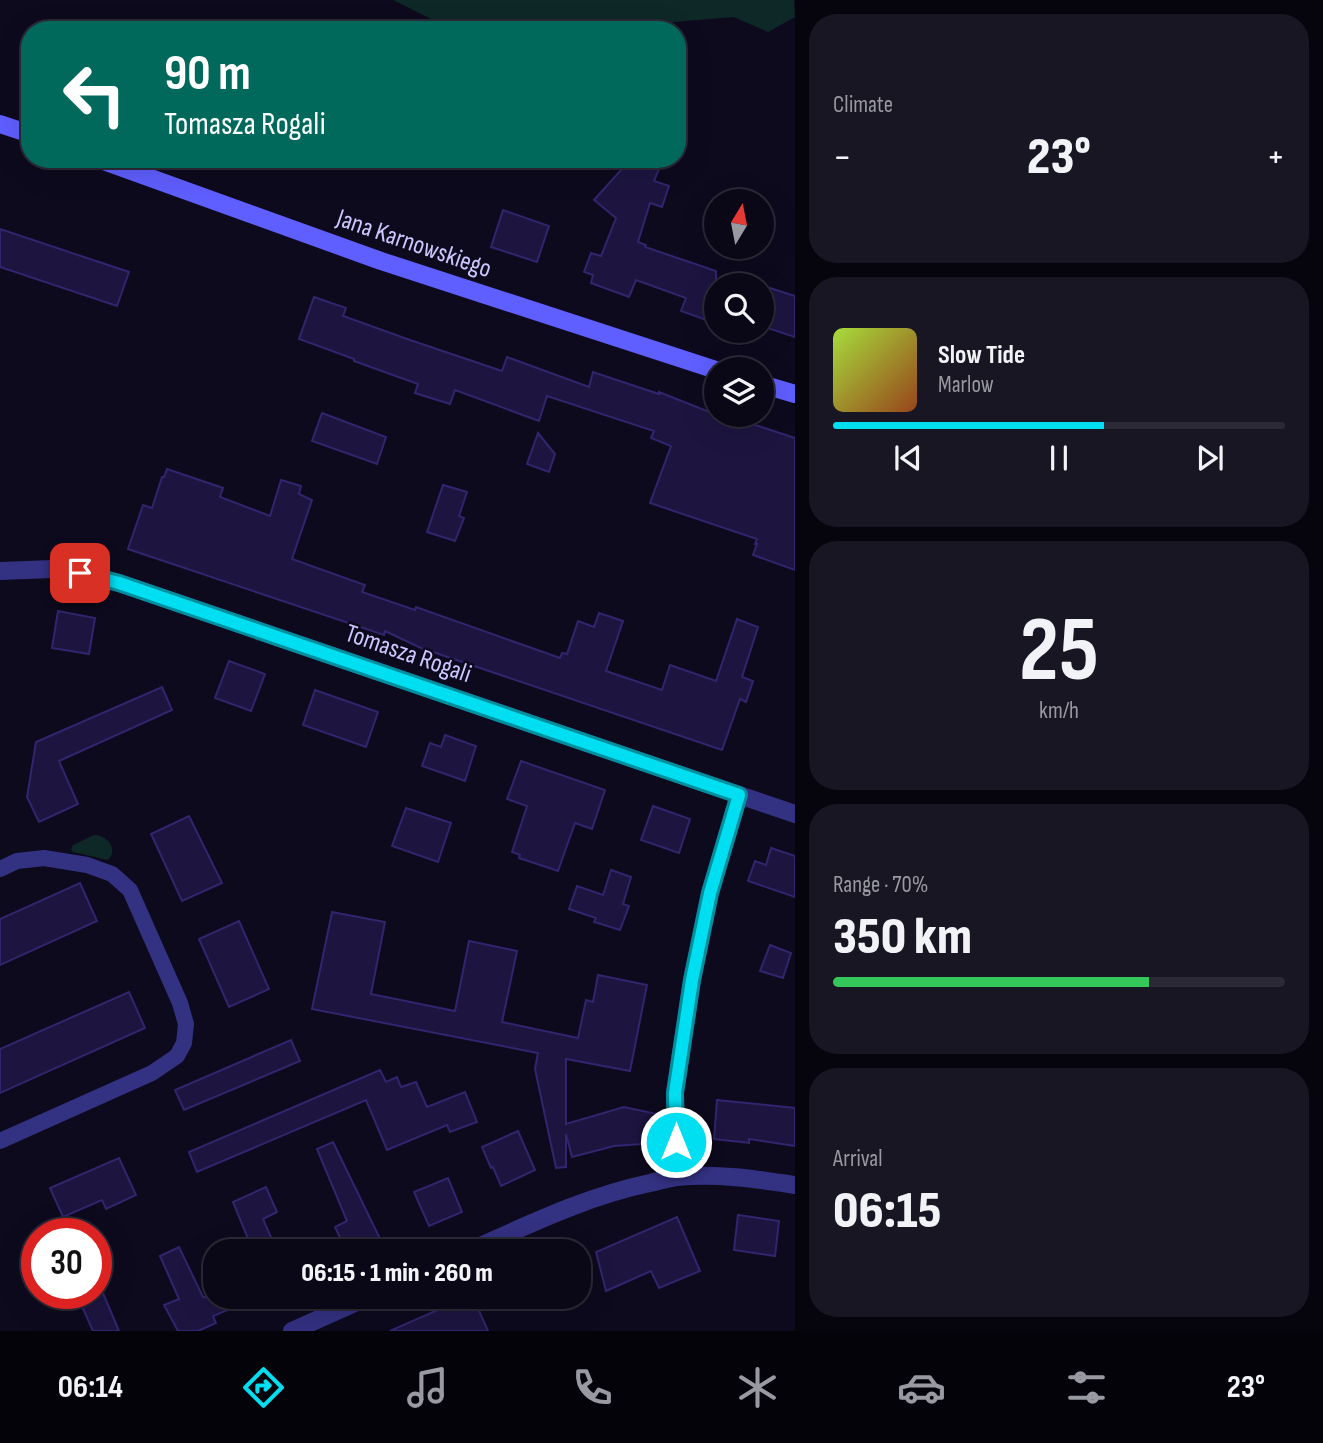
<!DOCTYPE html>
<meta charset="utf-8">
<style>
:root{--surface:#0a0816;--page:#181623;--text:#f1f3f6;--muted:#999aa1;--line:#2a2935;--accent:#00def2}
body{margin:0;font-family:"Sofia Sans Condensed",sans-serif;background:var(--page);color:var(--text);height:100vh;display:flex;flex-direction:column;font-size:26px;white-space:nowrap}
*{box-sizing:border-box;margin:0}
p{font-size:23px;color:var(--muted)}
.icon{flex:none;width:38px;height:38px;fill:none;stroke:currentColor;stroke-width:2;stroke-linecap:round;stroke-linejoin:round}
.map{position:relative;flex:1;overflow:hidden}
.side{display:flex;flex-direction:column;gap:14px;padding:14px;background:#06040c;width:528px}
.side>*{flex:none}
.top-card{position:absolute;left:21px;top:21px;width:665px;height:147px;border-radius:28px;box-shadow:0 7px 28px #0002,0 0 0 2px var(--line);background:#00695c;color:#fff;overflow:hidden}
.needle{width:46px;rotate:10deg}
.fabs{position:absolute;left:704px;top:189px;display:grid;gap:14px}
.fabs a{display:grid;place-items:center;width:70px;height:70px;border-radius:50%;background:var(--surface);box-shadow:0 7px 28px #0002,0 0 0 2px var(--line);font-size:35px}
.speed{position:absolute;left:21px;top:1218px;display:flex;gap:14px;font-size:35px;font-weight:700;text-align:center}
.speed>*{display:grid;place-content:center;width:91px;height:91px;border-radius:50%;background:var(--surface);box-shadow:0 7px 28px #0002,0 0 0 2px var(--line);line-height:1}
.speed .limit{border:10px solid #d22;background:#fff;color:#111}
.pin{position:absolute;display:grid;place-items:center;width:60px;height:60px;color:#fff;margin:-30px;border-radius:14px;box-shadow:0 4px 10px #0006}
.me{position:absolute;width:77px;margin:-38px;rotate:0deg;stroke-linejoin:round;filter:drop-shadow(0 0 5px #0008)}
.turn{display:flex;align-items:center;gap:24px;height:147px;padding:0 28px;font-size:32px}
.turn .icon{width:91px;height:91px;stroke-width:2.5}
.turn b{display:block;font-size:49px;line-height:60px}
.big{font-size:52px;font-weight:800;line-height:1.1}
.side .widget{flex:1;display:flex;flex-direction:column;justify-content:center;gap:10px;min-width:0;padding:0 24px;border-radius:28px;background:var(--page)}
.side .dial{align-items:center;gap:0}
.dial b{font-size:91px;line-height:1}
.song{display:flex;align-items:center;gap:21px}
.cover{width:84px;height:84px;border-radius:10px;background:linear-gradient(135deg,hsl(80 70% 55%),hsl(20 70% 35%))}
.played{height:7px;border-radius:4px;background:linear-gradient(90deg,var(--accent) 60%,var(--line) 60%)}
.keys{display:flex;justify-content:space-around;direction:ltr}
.heat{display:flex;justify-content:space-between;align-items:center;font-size:38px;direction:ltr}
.charge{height:10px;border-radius:5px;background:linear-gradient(90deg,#34c759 70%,var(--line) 0)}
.trip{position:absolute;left:203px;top:1239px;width:388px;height:70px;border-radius:28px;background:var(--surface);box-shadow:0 7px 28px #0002,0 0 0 2px var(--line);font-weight:800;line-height:70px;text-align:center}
.tabs{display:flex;height:112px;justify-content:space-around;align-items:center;background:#040309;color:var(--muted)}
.tabs .icon{width:49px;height:49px}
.tabs .current{color:var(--accent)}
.tabs b{font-size:32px;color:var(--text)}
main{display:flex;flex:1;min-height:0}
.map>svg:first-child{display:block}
.green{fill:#0d2827}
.building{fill:#1d1540;stroke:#32256e;stroke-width:2}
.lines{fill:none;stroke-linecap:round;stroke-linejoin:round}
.lane{stroke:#333181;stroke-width:16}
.street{stroke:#333181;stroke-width:18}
.secondary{stroke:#5f5eff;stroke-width:18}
.route-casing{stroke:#00909d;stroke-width:18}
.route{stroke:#00def2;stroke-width:12}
.labels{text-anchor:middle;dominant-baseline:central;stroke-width:5;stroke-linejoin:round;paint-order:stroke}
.street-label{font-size:26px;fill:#cdc7ff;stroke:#0d0a1e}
</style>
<main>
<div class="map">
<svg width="795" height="1331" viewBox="0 0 795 1331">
<rect width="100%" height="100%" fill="#0d0a1e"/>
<path class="green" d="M 393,0 L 794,0 L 795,17 L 768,32 L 734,17 L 578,30 L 453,30 Z
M 94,835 C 107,835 119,849 108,860 L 73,852 L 71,850 L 73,845 Z"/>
<path class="building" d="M 631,159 L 651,159 L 649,166 L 659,169 L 654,181 L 669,186 L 662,207 L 650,203 L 638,242 L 646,245 L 645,247 L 716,271 L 716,302 L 709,321 L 681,311 L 686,298 L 636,280 L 629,297 L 591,283 L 593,275 L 584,272 L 591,253 L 601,256 L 616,218 L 594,200 Z
M 503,210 L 549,226 L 537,262 L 491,247 Z
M 0,229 L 129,272 L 117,306 L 0,267 Z
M 770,288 L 795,296 L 795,337 L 761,326 L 761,314 Z
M 314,297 L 346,308 L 343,316 L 410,340 L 502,371 L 507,357 L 589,387 L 593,372 L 659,394 L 659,392 L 727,419 L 728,416 L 795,438 L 795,570 L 753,555 L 757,544 L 755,544 L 757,539 L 650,503 L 671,446 L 651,438 L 654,431 L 547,396 L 539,421 L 455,390 L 450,404 L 415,393 L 418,384 L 354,361 L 354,359 L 299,339 Z
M 322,413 L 386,437 L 377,464 L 312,441 Z
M 538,433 L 555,454 L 549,472 L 527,464 Z
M 167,469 L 223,488 L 220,497 L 270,516 L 281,480 L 301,486 L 299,494 L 312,500 L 292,559 L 365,585 L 362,592 L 415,610 L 416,607 L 560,658 L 562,653 L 567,654 L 578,621 L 594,627 L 599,613 L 623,621 L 606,671 L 662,690 L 670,665 L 716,681 L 737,619 L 758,627 L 742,677 L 753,681 L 746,702 L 740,699 L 722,750 L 421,648 L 385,631 L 384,635 L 128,549 L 143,505 L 152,508 L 162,477 L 164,477 Z
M 443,485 L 467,492 L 459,516 L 464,518 L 455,541 L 427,532 Z
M 58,611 L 95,618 L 89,654 L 52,648 Z
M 229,661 L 265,674 L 251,711 L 215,698 Z
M 162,687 L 172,710 L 59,761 L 78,804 L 39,822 L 27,797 L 36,742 Z
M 315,690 L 378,712 L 366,747 L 303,725 Z
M 445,735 L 476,746 L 465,781 L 422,766 L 430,743 L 441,747 Z
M 521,761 L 605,790 L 592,829 L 575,823 L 558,871 L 519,858 L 520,855 L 512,852 L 527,806 L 507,799 Z
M 653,806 L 690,819 L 679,853 L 641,840 Z
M 406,808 L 451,823 L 438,862 L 392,846 Z
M 189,816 L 222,883 L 182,901 L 151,834 Z
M 771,848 L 795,856 L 795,897 L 748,881 L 755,861 L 766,865 Z
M 611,870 L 631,877 L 623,904 L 629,906 L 620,930 L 594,922 L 596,918 L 569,909 L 577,886 L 603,895 Z
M 80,883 L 97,921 L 0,965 L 0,919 Z
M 332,912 L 385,922 L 371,994 L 455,1011 L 469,941 L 517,951 L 502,1022 L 578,1038 L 586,1000 L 593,1002 L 598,975 L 647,985 L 630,1071 L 566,1059 L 566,1124 L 624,1107 L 657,1114 L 656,1143 L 614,1146 L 572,1157 L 566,1134 L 566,1167 L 556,1168 L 535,1069 L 538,1053 L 312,1009 Z
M 239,921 L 269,989 L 229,1007 L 199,939 Z
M 770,945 L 791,953 L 783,978 L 760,971 Z
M 129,992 L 145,1028 L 0,1093 L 0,1049 Z
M 291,1040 L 300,1061 L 184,1110 L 175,1090 Z
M 380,1070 L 386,1082 L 397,1077 L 401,1087 L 416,1082 L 427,1107 L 465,1092 L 477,1122 L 450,1132 L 447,1125 L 387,1150 L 366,1100 L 197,1172 L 189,1152 Z
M 717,1100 L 795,1108 L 795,1146 L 749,1139 L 749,1143 L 714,1139 Z
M 518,1131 L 535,1170 L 501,1186 L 493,1167 L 491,1168 L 482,1147 Z
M 333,1142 L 386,1251 L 346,1251 L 335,1227 L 347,1221 L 317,1149 Z
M 119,1158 L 136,1195 L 106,1209 L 102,1200 L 63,1217 L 50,1188 Z
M 448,1178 L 462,1212 L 429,1226 L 414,1192 Z
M 266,1187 L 277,1212 L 263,1219 L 277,1251 L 253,1251 L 233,1202 Z
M 738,1215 L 779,1221 L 775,1256 L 734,1250 Z
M 677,1217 L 700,1271 L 659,1288 L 651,1271 L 606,1291 L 596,1252 Z
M 179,1247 L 203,1297 L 259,1297 L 213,1316 L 216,1323 L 198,1331 L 178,1331 L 164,1305 L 179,1299 L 160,1256 Z
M 76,1293 L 103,1293 L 119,1331 L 93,1331 Z
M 467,1297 L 473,1297 L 488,1331 L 390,1331 Z"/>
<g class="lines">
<path class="lane" d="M 0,869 L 17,861 L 44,858 L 87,865 L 112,874 L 130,890 L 180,1003 L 186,1024 L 184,1043 L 177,1056 L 152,1073 L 0,1141"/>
<path class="street" d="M 0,571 L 53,569 L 80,573 L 119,583 L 795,814
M 676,1177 L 675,1093 L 692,980 L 710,893 L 739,795
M 469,1251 C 528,1225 587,1196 650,1183 C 659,1181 668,1178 677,1177 C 716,1173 756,1179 795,1185
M 292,1331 L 368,1297"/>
<path class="secondary" d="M 0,124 L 30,134
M 98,159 L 381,261 L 716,370
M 761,384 L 795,394"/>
</g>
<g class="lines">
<g class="route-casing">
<path id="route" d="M 80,573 L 119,583 L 739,795 L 710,893 L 692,980 L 675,1093 L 676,1142"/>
</g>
<use href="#route" class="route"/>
</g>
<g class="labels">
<g class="street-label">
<text transform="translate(414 244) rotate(19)">Jana Karnowskiego</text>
<text transform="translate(408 654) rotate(19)">Tomasza Rogali</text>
</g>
</g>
</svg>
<div class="fabs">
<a><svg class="needle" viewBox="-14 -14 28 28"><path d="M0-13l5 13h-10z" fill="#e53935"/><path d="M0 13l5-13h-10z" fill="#999aa1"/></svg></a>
<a><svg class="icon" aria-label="search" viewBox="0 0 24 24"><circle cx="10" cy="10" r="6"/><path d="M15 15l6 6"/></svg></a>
<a><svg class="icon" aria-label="layers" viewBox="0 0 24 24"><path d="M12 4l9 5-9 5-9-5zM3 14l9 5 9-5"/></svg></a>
</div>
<div class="speed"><div class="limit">30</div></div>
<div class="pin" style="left:80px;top:573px;background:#d93025"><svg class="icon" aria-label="arrive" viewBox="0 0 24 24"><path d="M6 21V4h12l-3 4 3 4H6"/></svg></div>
<svg class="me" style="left:676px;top:1142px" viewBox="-20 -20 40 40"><circle r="17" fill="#00def2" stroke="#fff" stroke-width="3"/><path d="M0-11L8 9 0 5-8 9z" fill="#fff"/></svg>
<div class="trip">06:15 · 1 min · 260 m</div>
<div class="top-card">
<div class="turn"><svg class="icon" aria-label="left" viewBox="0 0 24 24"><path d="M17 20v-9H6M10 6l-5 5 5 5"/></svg><div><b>90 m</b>Tomasza Rogali</div></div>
</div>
</div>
<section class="side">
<div class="widget"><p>Climate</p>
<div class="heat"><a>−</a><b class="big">23°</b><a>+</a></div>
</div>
<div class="widget">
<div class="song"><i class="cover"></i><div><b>Slow Tide</b><p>Marlow</p></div></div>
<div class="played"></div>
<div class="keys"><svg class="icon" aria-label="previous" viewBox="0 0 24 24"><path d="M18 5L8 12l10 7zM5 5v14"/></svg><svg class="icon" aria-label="pause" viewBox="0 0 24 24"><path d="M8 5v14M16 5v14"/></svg><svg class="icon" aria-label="next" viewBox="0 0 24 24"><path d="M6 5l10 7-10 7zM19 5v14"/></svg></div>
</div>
<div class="widget dial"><b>25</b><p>km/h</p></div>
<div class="widget"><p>Range · 70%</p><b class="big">350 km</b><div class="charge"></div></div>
<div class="widget"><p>Arrival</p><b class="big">06:15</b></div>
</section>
</main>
<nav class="tabs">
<b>06:14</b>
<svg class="icon current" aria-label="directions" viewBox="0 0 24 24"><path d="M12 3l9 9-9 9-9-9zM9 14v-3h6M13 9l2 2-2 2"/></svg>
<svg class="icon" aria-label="music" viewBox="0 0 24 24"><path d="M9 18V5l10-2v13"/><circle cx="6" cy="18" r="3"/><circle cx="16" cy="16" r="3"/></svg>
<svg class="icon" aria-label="phone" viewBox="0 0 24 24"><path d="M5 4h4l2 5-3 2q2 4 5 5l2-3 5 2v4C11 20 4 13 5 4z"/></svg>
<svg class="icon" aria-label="climate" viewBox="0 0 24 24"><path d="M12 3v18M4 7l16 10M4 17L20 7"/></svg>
<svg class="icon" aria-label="car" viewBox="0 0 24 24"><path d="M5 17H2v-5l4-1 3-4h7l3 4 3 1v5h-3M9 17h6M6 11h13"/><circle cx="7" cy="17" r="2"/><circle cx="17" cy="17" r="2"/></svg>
<svg class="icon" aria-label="filters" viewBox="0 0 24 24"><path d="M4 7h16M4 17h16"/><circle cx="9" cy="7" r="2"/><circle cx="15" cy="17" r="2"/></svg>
<b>23°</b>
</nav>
